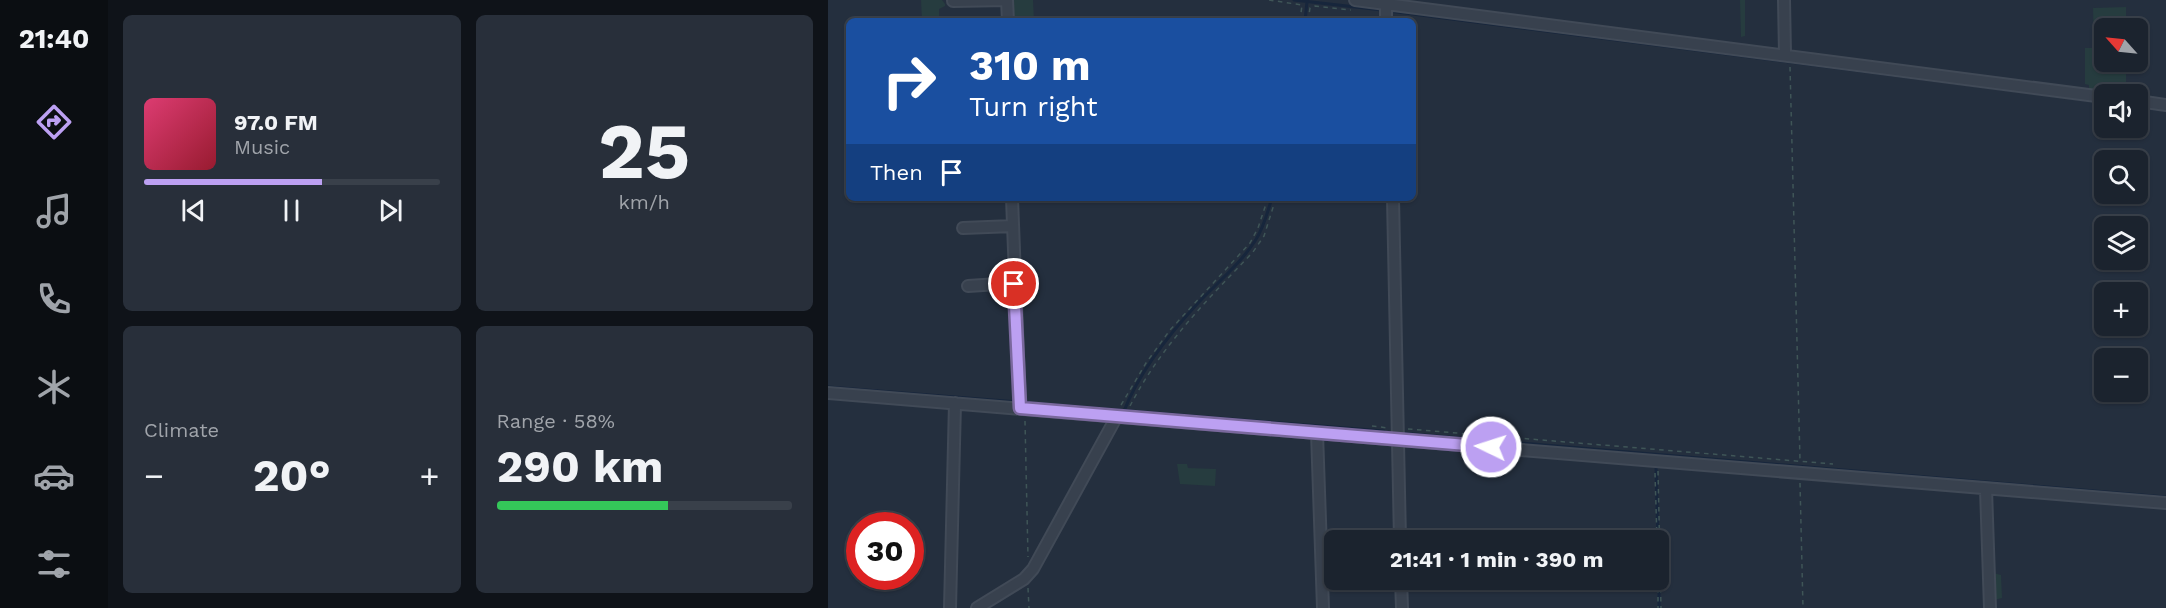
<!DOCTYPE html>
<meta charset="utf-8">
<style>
:root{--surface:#1b232e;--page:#282f3a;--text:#f1f3f6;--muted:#a0a4aa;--line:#39404a;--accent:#bca0f2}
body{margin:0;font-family:"Work Sans",sans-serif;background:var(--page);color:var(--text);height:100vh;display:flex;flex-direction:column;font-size:22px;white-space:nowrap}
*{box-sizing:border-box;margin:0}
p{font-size:20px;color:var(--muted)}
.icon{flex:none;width:33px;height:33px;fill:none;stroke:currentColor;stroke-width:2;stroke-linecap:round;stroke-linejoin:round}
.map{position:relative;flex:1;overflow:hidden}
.details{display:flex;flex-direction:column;gap:15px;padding:15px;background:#0f1319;width:720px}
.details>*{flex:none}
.top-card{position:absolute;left:18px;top:18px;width:570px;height:183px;border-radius:9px;box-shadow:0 2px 4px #0004,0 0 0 2px var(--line);background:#1a4fa0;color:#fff;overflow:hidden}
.needle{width:39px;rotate:297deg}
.buttons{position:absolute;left:1266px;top:18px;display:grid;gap:12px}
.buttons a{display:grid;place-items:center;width:54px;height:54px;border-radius:9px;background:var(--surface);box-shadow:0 2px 4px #0004,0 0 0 2px var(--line);font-size:30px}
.speed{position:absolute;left:18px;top:512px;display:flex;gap:12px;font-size:30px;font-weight:700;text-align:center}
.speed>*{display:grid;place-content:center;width:78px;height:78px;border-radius:50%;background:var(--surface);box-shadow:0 2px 4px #0004,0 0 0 2px var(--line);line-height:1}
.speed .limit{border:9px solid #d22;background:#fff;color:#111}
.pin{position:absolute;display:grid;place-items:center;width:51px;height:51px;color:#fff;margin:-26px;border:3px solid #fff;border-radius:50%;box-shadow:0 2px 6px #0007}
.me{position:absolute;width:66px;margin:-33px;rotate:274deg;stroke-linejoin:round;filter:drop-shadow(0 0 4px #0008)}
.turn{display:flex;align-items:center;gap:21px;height:126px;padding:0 24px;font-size:27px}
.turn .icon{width:78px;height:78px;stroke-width:2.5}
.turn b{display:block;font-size:42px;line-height:51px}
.then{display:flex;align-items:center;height:57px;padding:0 24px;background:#0003;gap:12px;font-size:22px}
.big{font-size:45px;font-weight:700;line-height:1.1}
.details .card{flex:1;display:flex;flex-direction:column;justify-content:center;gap:9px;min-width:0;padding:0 21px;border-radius:9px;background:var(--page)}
.details .dial{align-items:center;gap:0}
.dial b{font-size:78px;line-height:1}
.song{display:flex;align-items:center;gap:18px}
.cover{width:72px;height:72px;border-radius:9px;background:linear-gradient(135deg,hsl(340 70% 55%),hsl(350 70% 35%))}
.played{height:6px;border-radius:3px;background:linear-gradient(90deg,var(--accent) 60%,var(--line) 60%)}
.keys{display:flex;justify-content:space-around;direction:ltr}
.heat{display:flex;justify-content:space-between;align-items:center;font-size:33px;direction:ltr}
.charge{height:9px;border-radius:4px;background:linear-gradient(90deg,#34c759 58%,var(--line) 0)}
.details .tiles{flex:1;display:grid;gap:15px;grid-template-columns:repeat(2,1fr)}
.trip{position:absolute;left:496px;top:530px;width:345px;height:60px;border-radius:9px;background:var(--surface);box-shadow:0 2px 4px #0004,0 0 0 2px var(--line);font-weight:700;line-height:60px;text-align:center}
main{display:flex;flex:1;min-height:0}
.tab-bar{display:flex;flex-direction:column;width:108px;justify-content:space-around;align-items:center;background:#0b0e12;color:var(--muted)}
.tab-bar .icon{width:42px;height:42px}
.tab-bar .on{color:var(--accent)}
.tab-bar b{font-size:27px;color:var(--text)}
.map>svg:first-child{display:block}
.green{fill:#263c3f}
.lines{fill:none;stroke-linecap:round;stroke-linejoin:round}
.stream{stroke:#17263c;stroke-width:3}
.minor-casing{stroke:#414a57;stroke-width:14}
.path{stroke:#3f5557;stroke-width:1.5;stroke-dasharray:4.5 4.5;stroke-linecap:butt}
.minor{stroke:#38414e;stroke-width:10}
.route-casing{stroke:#7a689d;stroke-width:15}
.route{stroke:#bca0f2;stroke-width:10}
</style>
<main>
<nav class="tab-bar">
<b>21:40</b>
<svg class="icon on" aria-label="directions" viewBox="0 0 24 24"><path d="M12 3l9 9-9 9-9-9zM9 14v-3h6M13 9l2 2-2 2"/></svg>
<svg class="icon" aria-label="music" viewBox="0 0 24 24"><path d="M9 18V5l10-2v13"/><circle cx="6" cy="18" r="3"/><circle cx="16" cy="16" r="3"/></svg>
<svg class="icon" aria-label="phone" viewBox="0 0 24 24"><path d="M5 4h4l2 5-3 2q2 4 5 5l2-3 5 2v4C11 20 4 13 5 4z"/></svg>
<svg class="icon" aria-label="climate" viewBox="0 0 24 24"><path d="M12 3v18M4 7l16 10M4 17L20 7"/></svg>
<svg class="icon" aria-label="car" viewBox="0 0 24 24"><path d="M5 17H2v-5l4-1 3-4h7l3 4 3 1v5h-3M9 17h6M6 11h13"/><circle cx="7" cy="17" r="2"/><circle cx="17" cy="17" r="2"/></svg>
<svg class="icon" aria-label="filters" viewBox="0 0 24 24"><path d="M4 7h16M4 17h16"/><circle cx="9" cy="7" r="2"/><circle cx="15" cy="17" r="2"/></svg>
</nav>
<section class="details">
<div class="tiles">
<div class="card">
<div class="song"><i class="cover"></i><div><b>97.0 FM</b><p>Music</p></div></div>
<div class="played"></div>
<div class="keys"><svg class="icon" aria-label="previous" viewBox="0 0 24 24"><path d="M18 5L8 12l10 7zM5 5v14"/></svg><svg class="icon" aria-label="pause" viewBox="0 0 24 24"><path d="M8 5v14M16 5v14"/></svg><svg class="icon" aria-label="next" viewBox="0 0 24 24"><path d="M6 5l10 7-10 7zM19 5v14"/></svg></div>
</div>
<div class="card dial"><b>25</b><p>km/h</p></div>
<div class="card"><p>Climate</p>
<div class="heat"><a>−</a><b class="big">20°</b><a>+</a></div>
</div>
<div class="card"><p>Range · 58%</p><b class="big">290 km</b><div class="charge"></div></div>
</div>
</section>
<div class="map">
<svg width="1338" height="608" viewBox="0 0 1338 608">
<rect width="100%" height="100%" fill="#242f3e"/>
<path class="green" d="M 93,0 L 114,0 L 117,4 L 117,6 L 111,9 L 111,21 L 94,21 Z
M 183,0 L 205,0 L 206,21 L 184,21 Z
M 912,0 L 917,0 L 917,36 L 913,37 Z
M 1298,7 L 1298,28 L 1276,28 L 1276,62 L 1298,62 L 1298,93 L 1261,89 L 1261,85 L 1257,84 L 1257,48 L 1266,48 L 1265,8 Z
M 349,464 L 359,464 L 360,468 L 388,469 L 387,486 L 352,484 Z
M 1165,573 L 1173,575 L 1174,598 L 1166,600 Z"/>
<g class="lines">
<path class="stream" d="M 466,0 L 554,10
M 561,11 L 1276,102
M 477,21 L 479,2
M 1310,107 L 1338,110
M 0,387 L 556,431
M 296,411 C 312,370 342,333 371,302 C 390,282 412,264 427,241 C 436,228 439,213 444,198
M 284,435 L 291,423
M 574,436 L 574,433 L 1338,497
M 828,464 L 830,540
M 831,579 L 831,608"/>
<g class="minor-casing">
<path id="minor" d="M 179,0 L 180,21
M 527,0 L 1276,97
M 558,0 L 558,21
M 956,0 L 957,54
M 125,1 L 179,0
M 1310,101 L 1338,105
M 184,198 L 192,408
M 565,198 L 572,540
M 135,228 L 185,226
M 140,286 L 186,283
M 0,393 L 1338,503
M 489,433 L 495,608
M 1158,489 L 1162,608
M 573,579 L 574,608
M 122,608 L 127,403
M 149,608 L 196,579 L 205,569 L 289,416"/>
</g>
<path class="path" d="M 441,0 L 474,5 L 472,21
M 480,21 L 482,8 L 487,6 L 523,10
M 962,67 L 972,460
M 293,405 L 318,363 L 342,330 L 422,243 L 430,228 L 440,198
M 302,406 C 333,346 379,300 425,252 L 436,236 L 448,198
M 197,421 L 200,557
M 544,426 L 560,428
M 580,429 L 1005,464
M 830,471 L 833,608
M 827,473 L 829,540
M 972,483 L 975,608
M 830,579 L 830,608
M 200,588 L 201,608"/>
<use href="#minor" class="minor"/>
</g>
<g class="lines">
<g class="route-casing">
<path id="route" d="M 186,284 L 192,408 L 663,447"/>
</g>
<use href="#route" class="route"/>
</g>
</svg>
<div class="buttons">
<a><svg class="needle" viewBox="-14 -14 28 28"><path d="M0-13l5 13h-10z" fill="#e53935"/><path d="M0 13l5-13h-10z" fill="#a0a4aa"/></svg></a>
<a><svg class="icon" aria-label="sound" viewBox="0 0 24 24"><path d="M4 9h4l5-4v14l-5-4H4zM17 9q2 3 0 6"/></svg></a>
<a><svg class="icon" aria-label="search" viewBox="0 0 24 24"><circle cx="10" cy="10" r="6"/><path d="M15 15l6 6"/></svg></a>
<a><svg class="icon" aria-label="layers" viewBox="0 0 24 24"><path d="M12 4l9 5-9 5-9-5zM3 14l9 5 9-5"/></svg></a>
<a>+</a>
<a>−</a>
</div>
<div class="speed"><div class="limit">30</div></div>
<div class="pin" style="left:186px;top:284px;background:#d93025"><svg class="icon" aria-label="arrive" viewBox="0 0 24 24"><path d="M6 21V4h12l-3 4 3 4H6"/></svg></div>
<svg class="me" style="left:663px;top:447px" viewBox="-20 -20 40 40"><circle r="17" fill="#bca0f2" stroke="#fff" stroke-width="3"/><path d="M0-11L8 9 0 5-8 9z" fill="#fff"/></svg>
<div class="trip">21:41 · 1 min · 390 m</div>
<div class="top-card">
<div class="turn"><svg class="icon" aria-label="right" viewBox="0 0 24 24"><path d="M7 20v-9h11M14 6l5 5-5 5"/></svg><div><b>310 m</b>Turn right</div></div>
<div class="then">Then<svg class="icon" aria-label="arrive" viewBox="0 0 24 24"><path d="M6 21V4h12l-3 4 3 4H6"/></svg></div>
</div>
</div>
</main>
